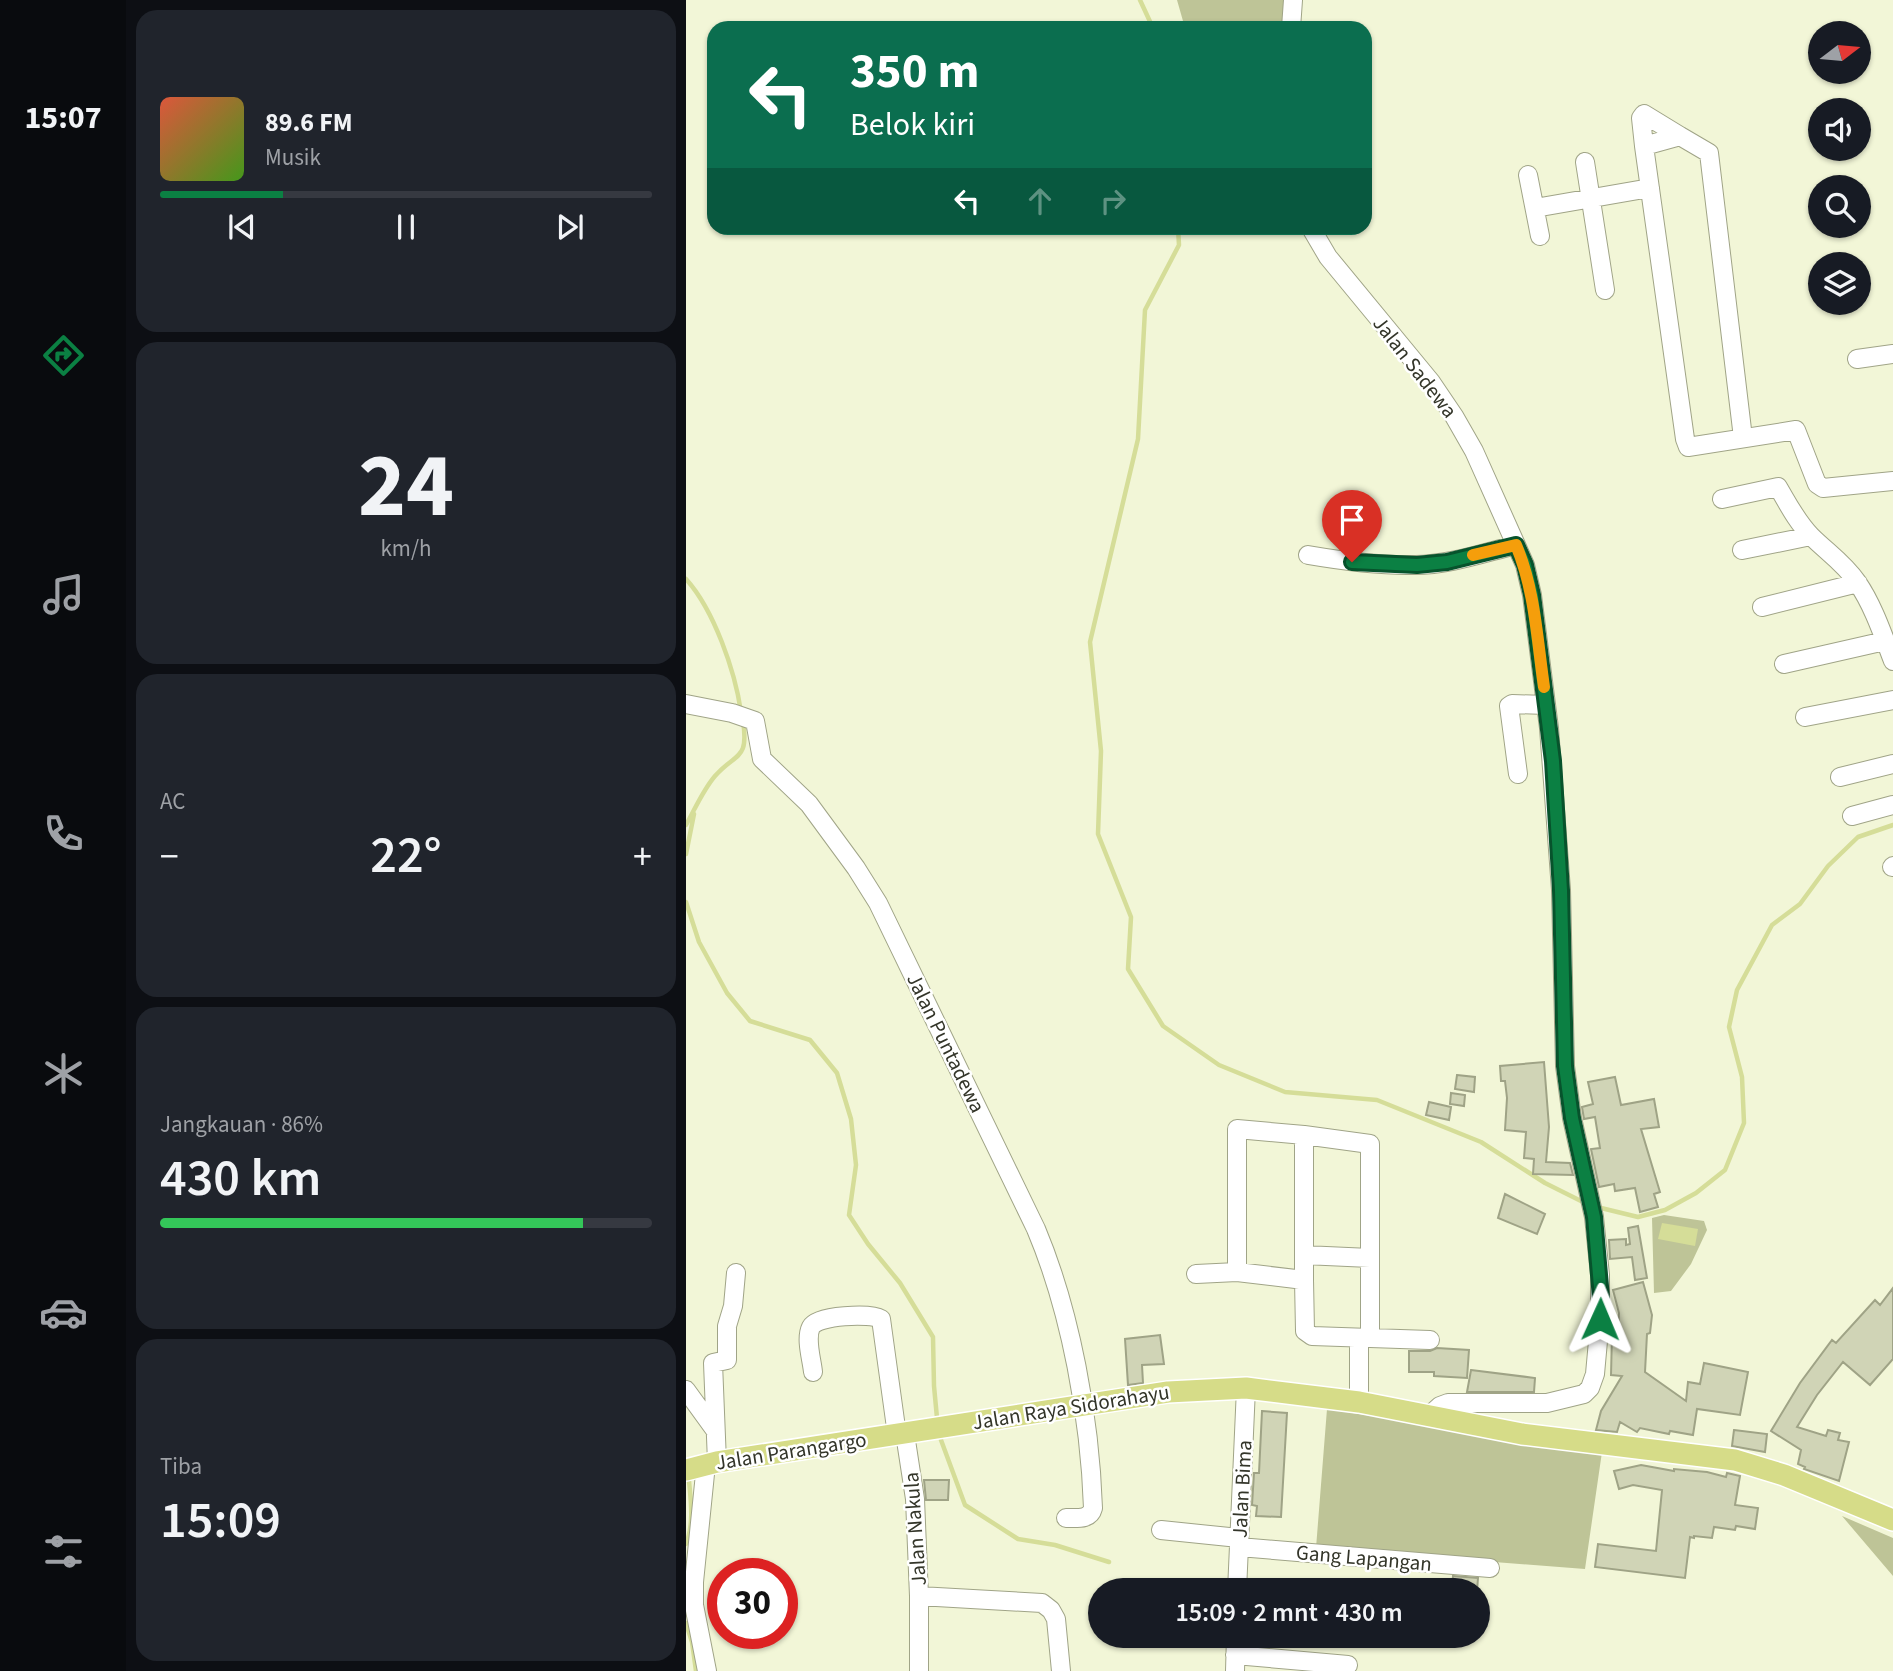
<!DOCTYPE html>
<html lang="id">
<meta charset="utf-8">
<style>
:root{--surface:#171b24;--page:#20242c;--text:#f1f3f6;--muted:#9ea1a6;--line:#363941;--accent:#0b8043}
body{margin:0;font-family:"Source Sans 3",sans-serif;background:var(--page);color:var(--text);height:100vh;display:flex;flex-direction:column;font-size:26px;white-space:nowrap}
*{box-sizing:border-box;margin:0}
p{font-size:23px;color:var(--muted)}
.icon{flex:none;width:38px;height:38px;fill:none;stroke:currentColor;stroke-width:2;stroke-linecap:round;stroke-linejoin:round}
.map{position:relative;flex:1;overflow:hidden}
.sheet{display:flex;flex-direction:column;gap:10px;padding:10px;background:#0d0f14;width:560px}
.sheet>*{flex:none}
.guide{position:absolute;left:21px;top:21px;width:665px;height:214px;border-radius:21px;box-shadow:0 2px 5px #0004;background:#0b6e4f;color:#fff;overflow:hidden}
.needle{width:46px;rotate:74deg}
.fabs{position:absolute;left:1122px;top:21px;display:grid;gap:14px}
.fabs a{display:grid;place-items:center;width:63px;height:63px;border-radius:50%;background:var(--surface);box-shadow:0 2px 5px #0004;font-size:35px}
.speed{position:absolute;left:21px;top:1558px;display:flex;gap:14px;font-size:35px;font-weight:700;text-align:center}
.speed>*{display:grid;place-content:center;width:91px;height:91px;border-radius:50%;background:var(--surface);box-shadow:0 2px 5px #0004;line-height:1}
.speed .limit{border:10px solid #d22;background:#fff;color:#111}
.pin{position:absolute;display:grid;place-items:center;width:60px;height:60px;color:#fff;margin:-72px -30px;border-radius:50% 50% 50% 0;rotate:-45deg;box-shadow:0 0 7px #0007}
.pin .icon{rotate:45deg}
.me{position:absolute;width:77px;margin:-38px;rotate:1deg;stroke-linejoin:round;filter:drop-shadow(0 0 5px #0008)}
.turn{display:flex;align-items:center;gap:24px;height:147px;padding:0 28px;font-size:32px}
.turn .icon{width:91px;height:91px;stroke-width:2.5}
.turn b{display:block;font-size:49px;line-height:60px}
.lanes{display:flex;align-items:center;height:66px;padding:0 28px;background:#0003;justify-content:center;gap:35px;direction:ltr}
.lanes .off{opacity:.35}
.big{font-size:52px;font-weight:600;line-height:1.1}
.sheet .card{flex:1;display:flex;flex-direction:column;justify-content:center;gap:10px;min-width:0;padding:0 24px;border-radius:21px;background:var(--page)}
.sheet .dial{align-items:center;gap:0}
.dial b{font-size:91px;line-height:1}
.song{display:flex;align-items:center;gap:21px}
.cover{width:84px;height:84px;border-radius:10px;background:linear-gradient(135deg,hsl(10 70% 55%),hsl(100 70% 35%))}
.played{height:7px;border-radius:4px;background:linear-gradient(90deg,var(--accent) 25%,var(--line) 25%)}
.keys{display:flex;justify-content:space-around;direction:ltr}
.heat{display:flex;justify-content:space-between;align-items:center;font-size:38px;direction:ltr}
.charge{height:10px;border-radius:5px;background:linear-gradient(90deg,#34c759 86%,var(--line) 0)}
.trip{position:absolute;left:402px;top:1578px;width:402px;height:70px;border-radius:35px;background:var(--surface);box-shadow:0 2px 5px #0004;font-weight:600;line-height:70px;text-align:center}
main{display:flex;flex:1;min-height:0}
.dock{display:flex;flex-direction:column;width:126px;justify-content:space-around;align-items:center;background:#090b0e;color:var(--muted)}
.dock .icon{width:49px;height:49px}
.dock .current{color:var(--accent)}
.dock b{font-size:32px;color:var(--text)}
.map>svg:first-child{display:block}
.green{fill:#bec497}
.water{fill:#d5dd98}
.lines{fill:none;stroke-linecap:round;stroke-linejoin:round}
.stream{stroke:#d5dd98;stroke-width:4.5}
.building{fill:#d0d4b6;stroke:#9fa386;stroke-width:2}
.minor-casing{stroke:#a0a487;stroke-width:20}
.major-casing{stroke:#fff;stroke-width:24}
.minor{stroke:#fff;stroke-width:18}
.major{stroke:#d6dc88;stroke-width:21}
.route-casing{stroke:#07532c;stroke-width:18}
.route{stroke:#0b8043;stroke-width:12}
.slow{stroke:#f59e0b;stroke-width:12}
.labels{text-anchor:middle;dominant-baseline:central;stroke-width:5;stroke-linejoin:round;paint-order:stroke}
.street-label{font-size:21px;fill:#333529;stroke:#fff}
</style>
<main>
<nav class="dock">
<b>15:07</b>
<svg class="icon current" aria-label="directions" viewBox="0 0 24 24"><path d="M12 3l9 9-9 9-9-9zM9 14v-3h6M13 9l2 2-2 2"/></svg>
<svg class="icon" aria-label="music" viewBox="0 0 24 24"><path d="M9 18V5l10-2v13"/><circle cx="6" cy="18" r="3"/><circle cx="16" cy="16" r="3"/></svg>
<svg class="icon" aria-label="phone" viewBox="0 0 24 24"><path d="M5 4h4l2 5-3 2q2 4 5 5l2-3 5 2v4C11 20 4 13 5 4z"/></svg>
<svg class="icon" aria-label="climate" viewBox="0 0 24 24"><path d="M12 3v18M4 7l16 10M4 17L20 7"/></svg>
<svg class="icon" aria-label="car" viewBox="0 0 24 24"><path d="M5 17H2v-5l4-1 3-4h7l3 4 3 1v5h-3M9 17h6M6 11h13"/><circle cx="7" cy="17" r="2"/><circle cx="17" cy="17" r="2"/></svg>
<svg class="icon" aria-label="filters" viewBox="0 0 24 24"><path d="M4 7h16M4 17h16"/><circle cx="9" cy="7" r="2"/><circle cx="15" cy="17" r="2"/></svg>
</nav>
<section class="sheet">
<div class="card">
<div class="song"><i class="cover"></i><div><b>89.6 FM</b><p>Musik</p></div></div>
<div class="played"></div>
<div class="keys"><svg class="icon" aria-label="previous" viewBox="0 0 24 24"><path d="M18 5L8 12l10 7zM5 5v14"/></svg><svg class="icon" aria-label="pause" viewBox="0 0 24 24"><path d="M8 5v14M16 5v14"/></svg><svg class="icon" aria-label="next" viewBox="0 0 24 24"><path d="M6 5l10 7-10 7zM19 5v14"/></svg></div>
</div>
<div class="card dial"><b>24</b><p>km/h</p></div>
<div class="card"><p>AC</p>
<div class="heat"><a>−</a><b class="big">22°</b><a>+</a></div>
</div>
<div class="card"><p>Jangkauan · 86%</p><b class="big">430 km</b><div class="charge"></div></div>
<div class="card"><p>Tiba</p><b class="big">15:09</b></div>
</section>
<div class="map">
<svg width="1207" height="1671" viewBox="0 0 1207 1671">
<rect width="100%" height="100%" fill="#f2f6d7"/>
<path class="green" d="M 491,0 L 600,0 L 599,28 L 499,28 Z
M 978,1215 L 1018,1221 L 1021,1230 L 1005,1264 L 985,1291 L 968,1293 L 966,1218 Z
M 641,1409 L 916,1452 L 899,1569 L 630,1548 Z
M 1156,1516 L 1207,1538 L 1207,1576 Z"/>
<path class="water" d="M 976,1223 L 1012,1229 L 1009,1246 L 972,1239 Z"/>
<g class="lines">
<path class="stream" d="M 454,0 L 467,28
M 492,228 L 493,245 L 459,310 L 452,439 L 404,642 L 415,751 L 412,834 L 445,917 L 442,969 L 477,1026 L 533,1065 L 599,1092 L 691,1100 L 795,1142 L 859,1183 L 899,1203
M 0,579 C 28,610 49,671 55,712
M 0,825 C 9,809 17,790 29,776 C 50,752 63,761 57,721
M 0,854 L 8,814
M 0,902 L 13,942 L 41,993 L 64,1021 L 124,1040 L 151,1073 L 165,1119 L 170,1165 L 163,1215 L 182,1244 L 214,1283 L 247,1337 L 248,1386 L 251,1418
M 911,1207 L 952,1217 L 979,1210 L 1010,1193 L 1039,1170 L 1058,1123 L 1056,1077 L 1043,1027 L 1051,990 L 1086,925 L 1114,904 L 1142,866 L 1172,837 L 1207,825
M 255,1440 L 279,1505 L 332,1539 L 369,1545 L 423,1562
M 0,1544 C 8,1524 5,1502 3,1481
M 0,1623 L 6,1642 L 10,1671"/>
</g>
<path class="building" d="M 858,1062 L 863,1127 L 860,1162 L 884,1163 L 887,1175 L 847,1174 L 848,1159 L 838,1158 L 840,1132 L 819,1130 L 821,1098 L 819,1081 L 815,1081 L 814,1066 Z
M 771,1075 L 789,1077 L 788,1092 L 769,1089 Z
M 929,1077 L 935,1105 L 968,1099 L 973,1127 L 955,1129 L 974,1192 L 968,1194 L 972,1207 L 954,1212 L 949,1188 L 929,1191 L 928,1184 L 913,1187 L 905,1149 L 914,1148 L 909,1117 L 898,1119 L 896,1107 L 907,1104 L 902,1082 Z
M 765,1093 L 779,1095 L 778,1106 L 764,1104 Z
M 743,1102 L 765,1107 L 763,1120 L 740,1115 Z
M 819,1194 L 859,1214 L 851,1234 L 812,1218 Z
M 952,1226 L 961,1278 L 949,1280 L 946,1257 L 924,1259 L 923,1240 L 940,1239 L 940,1245 L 944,1244 L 942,1228 Z
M 957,1282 L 966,1315 L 964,1333 L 961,1334 L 959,1372 L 1000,1401 L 1002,1382 L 1014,1384 L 1018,1363 L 1062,1372 L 1054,1415 L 1011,1409 L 1007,1435 L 984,1431 L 983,1434 L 954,1428 L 951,1432 L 934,1422 L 931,1432 L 910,1430 L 915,1411 L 936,1376 L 925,1375 L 926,1334 L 932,1334 L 933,1313 L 927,1290 Z
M 1207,1288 L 1207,1359 L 1184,1385 L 1157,1362 L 1131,1395 L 1111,1427 L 1140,1436 L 1142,1430 L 1154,1433 L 1152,1440 L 1163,1442 L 1153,1481 L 1118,1469 L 1119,1467 L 1112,1464 L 1115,1450 L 1085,1431 L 1114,1383 L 1146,1340 L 1150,1343 L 1189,1300 L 1194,1305 Z
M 474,1335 L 478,1364 L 456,1365 L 457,1383 L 442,1385 L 439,1339 Z
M 751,1348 L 783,1350 L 781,1378 L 748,1376 L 748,1372 L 723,1372 L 723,1351 L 744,1351 Z
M 785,1370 L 849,1378 L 848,1392 L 781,1392 Z
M 576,1411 L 601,1413 L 595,1517 L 570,1516 L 571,1506 L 566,1505 L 568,1473 L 573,1473 Z
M 1048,1430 L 1081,1434 L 1079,1452 L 1046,1446 Z
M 955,1465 L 988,1471 L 988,1469 L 1021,1472 L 1040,1477 L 1041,1473 L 1054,1476 L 1049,1505 L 1072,1508 L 1069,1529 L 1050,1526 L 1049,1530 L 1028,1527 L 1026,1538 L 1008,1536 L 1008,1538 L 1004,1537 L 999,1578 L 909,1567 L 912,1544 L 970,1551 L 976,1490 L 947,1485 L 933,1489 L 928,1471 Z
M 238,1480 L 263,1480 L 262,1500 L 240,1500 Z
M 767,1576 L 792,1578 L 791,1591 L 766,1591 Z"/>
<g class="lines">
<g class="minor-casing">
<path id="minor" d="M 605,28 L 607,0
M 958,146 L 955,118 L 958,114 L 994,136
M 899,162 L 919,290
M 842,175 L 854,236
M 849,208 L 964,188
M 625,228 L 642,257 L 745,382 L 768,416 L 788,451 L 839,565 L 846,595 L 863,728 L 875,890 L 879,1066 L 886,1118 L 908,1217 L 914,1275 L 914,1319 L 909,1374 L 904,1388 L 898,1394 L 861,1403 L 762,1403 L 754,1406 L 744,1415
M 1171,359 L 1207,354
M 1057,438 L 1023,153 L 994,136 L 958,146 L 999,439 L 1002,447 L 1110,430 L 1131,484 L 1137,488 L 1207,481
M 1036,499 L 1092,487 C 1102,504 1111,522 1125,536 C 1141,552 1158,563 1171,582 C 1187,605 1197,635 1207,661
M 1056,550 L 1125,536
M 622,555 C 657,561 693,566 729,565 C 763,565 797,553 830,545
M 1076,607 L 1172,583
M 1098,664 L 1199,641
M 0,704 L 46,713 L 69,721 L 76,759 L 123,804 L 170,868 L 192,903 L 350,1229 C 385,1312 404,1419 407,1508 C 404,1520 391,1518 380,1518
M 1119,717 L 1207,700
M 832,774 L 823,706 L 826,704 L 860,705
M 1154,777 L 1207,764
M 1166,816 L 1207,805
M 1206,867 L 1207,866
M 618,1255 L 618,1135 L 684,1144 L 684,1338 L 626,1336 L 619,1331 L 618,1280
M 551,1272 L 551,1129 L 618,1135
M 510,1274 L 551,1272 L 618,1280 L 618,1255 L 684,1258
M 673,1338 L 673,1402
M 684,1338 L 744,1340
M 127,1372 C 126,1360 119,1339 125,1327 C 131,1315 185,1313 195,1319 L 211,1435
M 0,1390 L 29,1430
M 219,1434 L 229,1499 L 233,1596 L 356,1603 L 365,1610 L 370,1619 L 375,1671
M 31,1462 L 27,1363 L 41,1360 L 41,1326 L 47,1306 L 50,1273
M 20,1464 L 8,1582 L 8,1605 L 21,1671
M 475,1530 L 553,1538
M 553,1547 L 804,1568
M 551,1591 L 560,1388
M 233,1596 L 233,1671
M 549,1655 L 662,1665
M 549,1671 L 550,1636"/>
</g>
<g class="major-casing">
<path id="major" d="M 0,1470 L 31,1462 L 482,1392 L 560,1388 L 673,1402 L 836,1434 L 1049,1460 L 1098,1475 L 1207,1520"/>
</g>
<use href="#minor" class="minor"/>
<use href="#major" class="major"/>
</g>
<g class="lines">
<g class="route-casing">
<path id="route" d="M 666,562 L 731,565 L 761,562 L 830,545 L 839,565 L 846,595 L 867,761 L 875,890 L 879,1066 L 886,1118 L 908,1217 L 915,1298 L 914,1319"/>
</g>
<use href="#route" class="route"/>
<path class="slow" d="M 787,555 L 830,545 C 849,590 851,639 858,687"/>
</g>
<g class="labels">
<g class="street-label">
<text transform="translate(729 367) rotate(52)">Jalan Sadewa</text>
<text transform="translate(260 1043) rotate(64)">Jalan Puntadewa</text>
<text transform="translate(385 1407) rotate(-9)">Jalan Raya Sidorahayu</text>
<text transform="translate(105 1451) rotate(-9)">Jalan Parangargo</text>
<text transform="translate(556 1489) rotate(-87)">Jalan Bima</text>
<text transform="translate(229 1529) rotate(-94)">Jalan Nakula</text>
<text transform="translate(678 1558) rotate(5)">Gang Lapangan</text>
</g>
</g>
</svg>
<div class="fabs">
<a><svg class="needle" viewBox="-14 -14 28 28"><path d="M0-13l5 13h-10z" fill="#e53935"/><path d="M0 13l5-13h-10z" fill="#9ea1a6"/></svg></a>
<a><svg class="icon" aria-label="sound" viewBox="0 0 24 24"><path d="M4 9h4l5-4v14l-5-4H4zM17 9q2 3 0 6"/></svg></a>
<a><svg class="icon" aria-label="search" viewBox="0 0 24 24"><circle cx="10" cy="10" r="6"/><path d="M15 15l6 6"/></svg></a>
<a><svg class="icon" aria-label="layers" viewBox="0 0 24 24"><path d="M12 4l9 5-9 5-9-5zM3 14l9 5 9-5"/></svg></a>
</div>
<div class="speed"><div class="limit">30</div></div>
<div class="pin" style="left:666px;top:562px;background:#d93025"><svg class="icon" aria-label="arrive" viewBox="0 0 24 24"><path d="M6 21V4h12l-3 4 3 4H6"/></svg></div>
<svg class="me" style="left:914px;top:1319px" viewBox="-20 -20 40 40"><path d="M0-17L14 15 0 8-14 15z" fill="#0b8043" stroke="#fff" stroke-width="4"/></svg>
<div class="trip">15:09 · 2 mnt · 430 m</div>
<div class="guide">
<div class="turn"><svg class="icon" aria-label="left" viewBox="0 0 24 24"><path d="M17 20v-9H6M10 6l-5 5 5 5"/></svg><div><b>350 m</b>Belok kiri</div></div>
<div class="lanes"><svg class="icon" aria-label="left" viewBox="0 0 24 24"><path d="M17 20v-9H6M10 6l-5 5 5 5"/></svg><svg class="icon off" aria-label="ahead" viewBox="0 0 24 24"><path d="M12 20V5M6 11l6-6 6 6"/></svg><svg class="icon off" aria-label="right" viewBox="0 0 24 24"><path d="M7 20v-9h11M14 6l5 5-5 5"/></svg></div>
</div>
</div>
</main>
